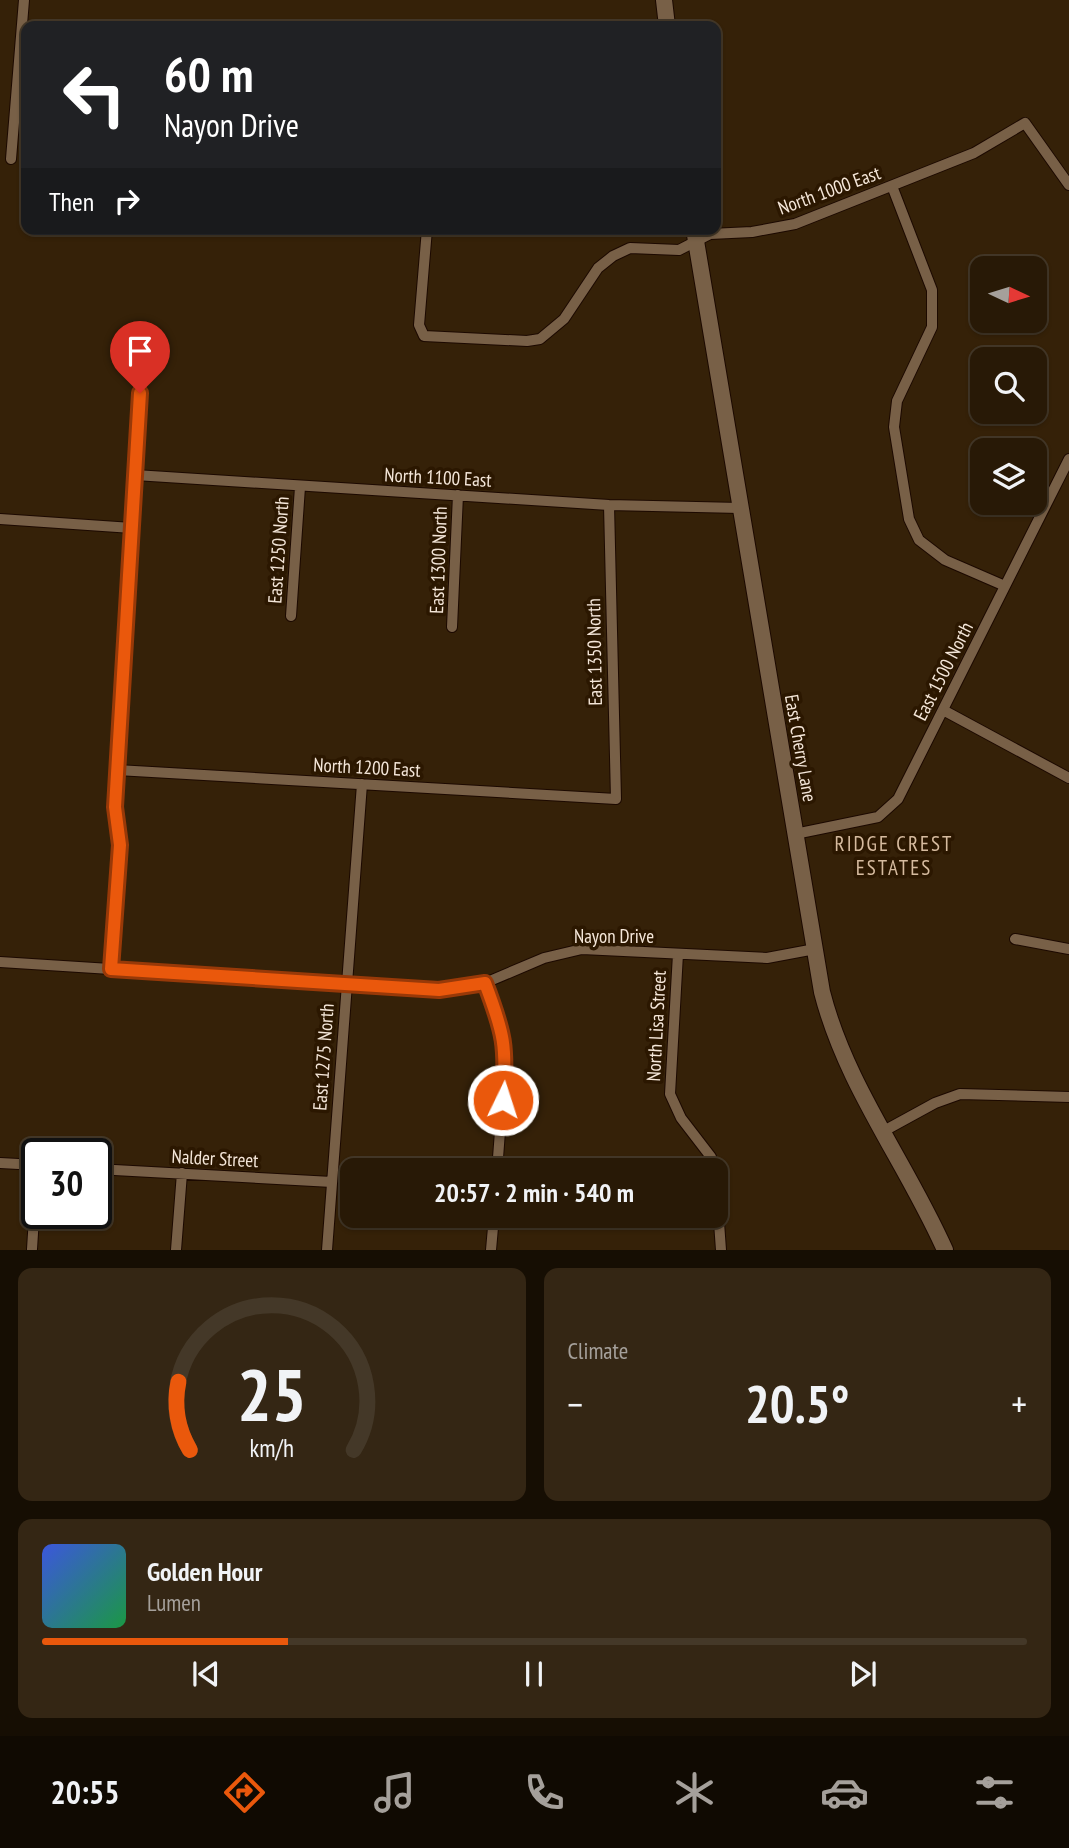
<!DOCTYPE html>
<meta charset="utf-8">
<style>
:root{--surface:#281906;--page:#342614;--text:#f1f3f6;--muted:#a5a09b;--line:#443828;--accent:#ea580c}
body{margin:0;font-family:"PT Sans Narrow",sans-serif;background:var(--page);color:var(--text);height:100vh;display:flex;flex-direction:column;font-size:26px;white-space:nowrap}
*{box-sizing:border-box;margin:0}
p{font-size:23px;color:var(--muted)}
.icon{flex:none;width:38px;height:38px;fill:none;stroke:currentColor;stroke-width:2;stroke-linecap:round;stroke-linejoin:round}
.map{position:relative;height:1250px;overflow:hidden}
.sheet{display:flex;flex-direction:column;gap:18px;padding:18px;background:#160e03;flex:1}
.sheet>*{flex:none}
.banner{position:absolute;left:21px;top:21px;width:700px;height:214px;border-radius:14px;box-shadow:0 2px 5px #0004,0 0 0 2px var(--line);background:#202124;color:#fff;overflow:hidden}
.needle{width:46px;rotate:94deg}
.tools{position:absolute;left:970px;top:256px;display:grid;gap:14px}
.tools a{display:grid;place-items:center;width:77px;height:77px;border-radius:14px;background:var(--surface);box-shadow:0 2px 5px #0004,0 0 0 2px var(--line);font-size:35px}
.speed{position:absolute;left:21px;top:1138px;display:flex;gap:14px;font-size:35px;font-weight:700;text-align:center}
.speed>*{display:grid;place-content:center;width:91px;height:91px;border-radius:50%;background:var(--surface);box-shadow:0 2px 5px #0004,0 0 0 2px var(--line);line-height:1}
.speed .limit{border:4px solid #111;border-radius:10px;background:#fff;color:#111}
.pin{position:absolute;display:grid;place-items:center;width:60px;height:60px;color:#fff;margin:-72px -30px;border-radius:50% 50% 50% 0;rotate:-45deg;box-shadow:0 0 7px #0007}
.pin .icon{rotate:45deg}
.me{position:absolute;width:77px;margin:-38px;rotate:4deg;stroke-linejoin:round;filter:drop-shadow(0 0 5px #0008)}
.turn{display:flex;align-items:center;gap:24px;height:147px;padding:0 28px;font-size:32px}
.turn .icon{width:91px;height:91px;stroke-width:2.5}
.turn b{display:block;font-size:49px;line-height:60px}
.then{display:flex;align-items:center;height:66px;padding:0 28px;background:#0003;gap:14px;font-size:26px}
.big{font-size:52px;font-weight:700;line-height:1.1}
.sheet .tile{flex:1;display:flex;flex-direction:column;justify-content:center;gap:10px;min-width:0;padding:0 24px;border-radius:14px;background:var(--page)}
.sheet .dial{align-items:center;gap:0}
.dial svg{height:182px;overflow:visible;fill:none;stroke:var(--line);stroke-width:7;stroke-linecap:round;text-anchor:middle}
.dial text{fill:var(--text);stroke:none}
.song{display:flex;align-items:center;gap:21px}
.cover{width:84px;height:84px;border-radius:10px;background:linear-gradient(135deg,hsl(230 70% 55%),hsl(140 70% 35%))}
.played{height:7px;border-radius:4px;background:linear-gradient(90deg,var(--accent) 25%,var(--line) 25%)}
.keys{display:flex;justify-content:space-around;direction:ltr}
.heat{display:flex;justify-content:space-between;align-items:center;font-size:38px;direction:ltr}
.sheet .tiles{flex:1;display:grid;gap:18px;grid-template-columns:1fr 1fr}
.tile:last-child{grid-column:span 2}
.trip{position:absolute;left:340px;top:1158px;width:388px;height:70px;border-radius:14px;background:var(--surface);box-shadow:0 2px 5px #0004,0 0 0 2px var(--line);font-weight:700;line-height:70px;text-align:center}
.tabs{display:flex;height:112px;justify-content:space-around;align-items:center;background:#100a02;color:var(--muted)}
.tabs .icon{width:49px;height:49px}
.tabs .on{color:var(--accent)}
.tabs b{font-size:32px;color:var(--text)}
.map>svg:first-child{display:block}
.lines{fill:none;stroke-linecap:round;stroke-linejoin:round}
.street-casing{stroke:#1c0900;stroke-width:12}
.secondary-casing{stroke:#1c0900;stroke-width:18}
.street{stroke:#786047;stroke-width:10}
.secondary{stroke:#786047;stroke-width:16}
.route-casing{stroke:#983908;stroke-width:18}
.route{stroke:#ea580c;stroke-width:12}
.labels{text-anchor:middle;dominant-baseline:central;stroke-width:7;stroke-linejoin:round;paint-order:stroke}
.street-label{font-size:19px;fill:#f5e7d9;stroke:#2b1700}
.neighbourhood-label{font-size:21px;letter-spacing:2px;fill:#d6bb9f;stroke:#2b1700}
</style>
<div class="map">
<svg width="1069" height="1250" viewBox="0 0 1069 1250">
<rect width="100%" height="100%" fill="#352108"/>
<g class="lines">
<g class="street-casing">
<path id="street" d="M 11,159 L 24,0
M 892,186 L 932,290 L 932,327 L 897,401 L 894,427 L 909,519 L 919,540 L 945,560 L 1005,586
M 427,229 L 419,325 L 424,336 L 527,341 L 540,339 L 564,319 L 598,268 L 613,256 L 630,248 L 679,250 L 710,234 L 752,232 L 795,224 L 974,153 L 1025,123 L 1069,185
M 135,475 L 609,505 L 740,508
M 0,519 L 132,528
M 291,616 L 300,487
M 452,627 L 458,495
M 943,710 L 1069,778
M 117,770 L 616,799 L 609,505
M 795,834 L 878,817 L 898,799 L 1069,459
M 1015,939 L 1069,949
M 678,954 L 670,1094 L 681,1118 L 711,1157 L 714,1171
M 0,962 L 439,990 L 485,983 L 544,958 L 582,949 L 767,958 L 815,949
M 111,969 L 120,845 L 115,807 L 140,393
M 485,983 L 502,1027 L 506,1052 L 497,1171
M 882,1132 L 935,1103 L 960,1094 L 1069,1097
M 0,1163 L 37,1165
M 96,1169 L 332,1182
M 716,1181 L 721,1250
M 32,1249 L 37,1170
M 176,1250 L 182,1173
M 327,1250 L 362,784
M 491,1250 L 494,1216"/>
</g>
<g class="secondary-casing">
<path id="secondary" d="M 664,0 L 667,26
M 694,229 L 822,992 C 846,1086 906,1162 945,1250"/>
</g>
<use href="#street" class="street"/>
<use href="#secondary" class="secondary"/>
</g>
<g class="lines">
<g class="route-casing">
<path id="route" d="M 140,393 L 115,807 L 120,845 L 111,969 L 439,990 L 485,983 C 504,1033 507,1046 503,1100"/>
</g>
<use href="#route" class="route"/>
</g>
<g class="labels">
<g class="street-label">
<text transform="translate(829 190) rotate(-20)">North 1000 East</text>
<text transform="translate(438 477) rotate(3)">North 1100 East</text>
<text transform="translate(278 550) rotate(-86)">East 1250 North</text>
<text transform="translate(438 560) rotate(-88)">East 1300 North</text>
<text transform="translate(594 652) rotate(-91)">East 1350 North</text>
<text transform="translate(943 671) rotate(-63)">East 1500 North</text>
<text transform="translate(801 748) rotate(80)">East Cherry Lane</text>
<text transform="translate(367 767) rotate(3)">North 1200 East</text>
<text x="614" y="936">Nayon Drive</text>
<text transform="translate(656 1026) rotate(-87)">North Lisa Street</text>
<text transform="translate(323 1057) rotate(-86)">East 1275 North</text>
<text transform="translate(215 1158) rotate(3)">Nalder Street</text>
</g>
<g class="neighbourhood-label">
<text x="894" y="843">RIDGE CREST<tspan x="894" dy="24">ESTATES</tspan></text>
</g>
</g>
</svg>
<div class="tools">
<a><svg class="needle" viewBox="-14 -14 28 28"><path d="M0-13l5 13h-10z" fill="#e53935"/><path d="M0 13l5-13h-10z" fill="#a5a09b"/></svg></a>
<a><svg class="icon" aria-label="search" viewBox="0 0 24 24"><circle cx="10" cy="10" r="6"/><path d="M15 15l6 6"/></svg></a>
<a><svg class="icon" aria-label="layers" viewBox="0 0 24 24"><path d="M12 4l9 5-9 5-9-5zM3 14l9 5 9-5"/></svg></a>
</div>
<div class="speed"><div class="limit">30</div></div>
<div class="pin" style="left:140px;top:393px;background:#d93025"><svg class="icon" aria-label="arrive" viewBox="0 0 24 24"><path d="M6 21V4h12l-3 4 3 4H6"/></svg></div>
<svg class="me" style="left:503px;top:1100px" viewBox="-20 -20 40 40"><circle r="17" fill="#ea580c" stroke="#fff" stroke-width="3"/><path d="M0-11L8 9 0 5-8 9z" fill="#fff"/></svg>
<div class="trip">20:57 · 2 min · 540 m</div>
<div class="banner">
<div class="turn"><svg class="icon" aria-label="left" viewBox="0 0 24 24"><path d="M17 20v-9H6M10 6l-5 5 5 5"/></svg><div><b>60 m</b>Nayon Drive</div></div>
<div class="then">Then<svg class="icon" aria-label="right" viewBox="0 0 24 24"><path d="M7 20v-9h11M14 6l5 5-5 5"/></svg></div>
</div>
</div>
<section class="sheet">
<div class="tiles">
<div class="tile dial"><svg viewBox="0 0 100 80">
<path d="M14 69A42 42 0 1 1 86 69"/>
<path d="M14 69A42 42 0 0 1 9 39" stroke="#ea580c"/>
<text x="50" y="56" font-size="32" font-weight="700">25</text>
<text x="50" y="72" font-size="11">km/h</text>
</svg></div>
<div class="tile"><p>Climate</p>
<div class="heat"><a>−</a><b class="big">20.5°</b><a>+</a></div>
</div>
<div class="tile">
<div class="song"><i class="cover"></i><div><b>Golden Hour</b><p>Lumen</p></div></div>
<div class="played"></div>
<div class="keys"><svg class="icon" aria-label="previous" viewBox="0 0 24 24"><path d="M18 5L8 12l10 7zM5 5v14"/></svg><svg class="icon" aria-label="pause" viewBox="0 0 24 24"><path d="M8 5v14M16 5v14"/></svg><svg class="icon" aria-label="next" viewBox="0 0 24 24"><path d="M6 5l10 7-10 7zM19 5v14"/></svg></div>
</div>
</div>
</section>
<nav class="tabs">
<b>20:55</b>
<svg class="icon on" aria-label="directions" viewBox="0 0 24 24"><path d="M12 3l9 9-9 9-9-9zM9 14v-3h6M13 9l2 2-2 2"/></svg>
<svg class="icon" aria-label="music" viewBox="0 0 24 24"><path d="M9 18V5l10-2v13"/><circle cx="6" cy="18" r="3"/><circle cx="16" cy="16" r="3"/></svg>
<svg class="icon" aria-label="phone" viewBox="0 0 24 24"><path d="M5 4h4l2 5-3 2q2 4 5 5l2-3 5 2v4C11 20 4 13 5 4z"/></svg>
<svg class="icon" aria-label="climate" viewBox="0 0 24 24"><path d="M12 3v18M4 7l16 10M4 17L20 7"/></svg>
<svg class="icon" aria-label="car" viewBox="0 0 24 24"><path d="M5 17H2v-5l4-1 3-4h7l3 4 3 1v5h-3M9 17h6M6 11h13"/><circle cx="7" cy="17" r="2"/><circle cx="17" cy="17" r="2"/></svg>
<svg class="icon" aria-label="filters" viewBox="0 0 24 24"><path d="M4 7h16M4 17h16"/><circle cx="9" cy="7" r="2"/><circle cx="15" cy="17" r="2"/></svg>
</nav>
